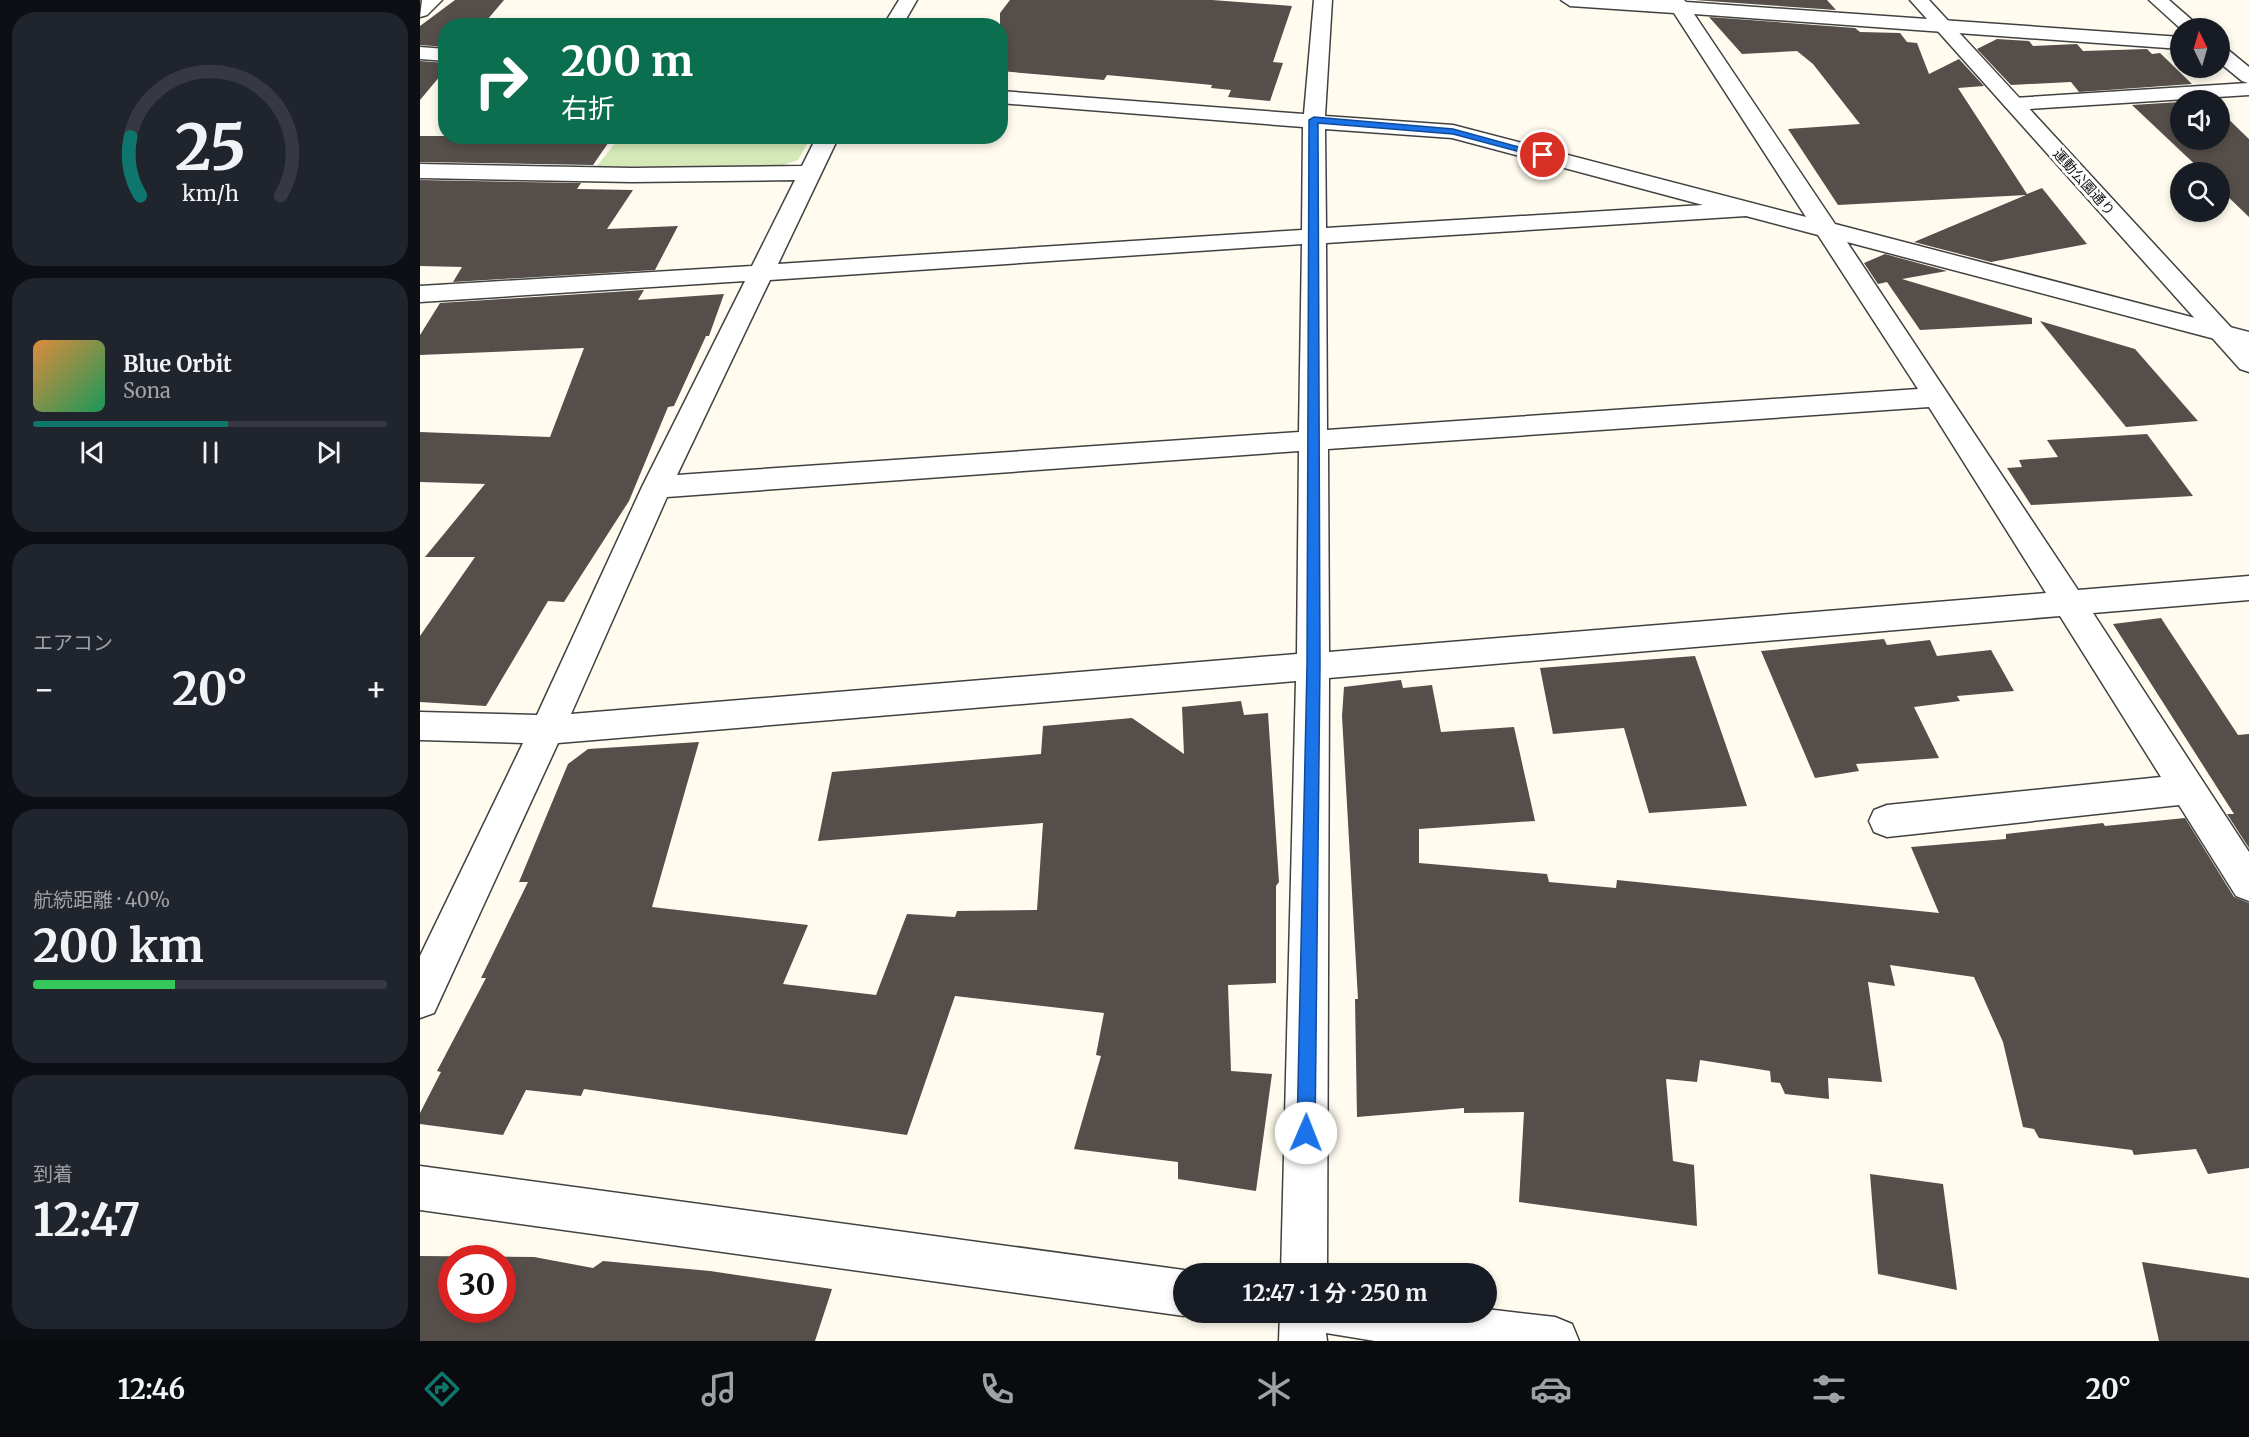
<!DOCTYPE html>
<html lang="ja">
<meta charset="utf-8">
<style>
:root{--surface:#171b24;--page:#20242c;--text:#f1f3f6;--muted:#9ea1a6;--line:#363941;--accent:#0f766e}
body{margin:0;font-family:Merriweather,"Noto Sans JP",serif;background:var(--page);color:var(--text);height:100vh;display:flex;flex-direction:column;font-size:22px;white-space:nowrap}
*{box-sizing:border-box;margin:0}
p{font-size:20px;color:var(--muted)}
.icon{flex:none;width:33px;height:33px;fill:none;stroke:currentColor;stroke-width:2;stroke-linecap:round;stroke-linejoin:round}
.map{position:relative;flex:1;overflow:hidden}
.sheet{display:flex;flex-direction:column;gap:12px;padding:12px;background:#0d0f14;width:420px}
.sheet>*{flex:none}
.banner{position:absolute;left:18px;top:18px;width:570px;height:126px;border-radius:24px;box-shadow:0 3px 9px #0003;background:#0b6e4f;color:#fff;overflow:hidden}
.needle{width:39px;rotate:355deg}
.buttons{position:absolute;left:1750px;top:18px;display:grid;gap:12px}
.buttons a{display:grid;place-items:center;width:60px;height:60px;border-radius:50%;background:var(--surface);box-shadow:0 3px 9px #0003;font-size:30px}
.speed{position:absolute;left:18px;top:1245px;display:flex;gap:12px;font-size:30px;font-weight:700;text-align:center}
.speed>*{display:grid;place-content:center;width:78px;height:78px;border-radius:50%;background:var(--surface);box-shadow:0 3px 9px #0003;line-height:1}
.speed .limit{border:9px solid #d22;background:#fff;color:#111}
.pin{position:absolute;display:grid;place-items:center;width:51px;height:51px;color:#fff;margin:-26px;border:3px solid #fff;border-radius:50%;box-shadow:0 2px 6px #0007}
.me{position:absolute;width:66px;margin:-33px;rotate:1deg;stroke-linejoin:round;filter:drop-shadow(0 0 4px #0008)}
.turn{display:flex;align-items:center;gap:21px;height:126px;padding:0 24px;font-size:27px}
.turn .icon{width:78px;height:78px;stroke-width:2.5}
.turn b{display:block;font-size:42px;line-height:51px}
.big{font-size:45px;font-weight:700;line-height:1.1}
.sheet .card{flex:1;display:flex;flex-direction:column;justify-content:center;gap:9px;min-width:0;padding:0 21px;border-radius:24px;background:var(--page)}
.sheet .dial{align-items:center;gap:0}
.dial svg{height:156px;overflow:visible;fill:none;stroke:var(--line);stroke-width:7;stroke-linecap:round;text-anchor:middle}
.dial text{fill:var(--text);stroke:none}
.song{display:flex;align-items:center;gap:18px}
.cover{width:72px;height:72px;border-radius:9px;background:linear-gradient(135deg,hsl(30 70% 55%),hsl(150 70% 35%))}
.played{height:6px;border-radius:3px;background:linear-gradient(90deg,var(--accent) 55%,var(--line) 55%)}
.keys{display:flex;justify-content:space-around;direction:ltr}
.heat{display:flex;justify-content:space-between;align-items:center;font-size:33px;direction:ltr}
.charge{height:9px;border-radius:4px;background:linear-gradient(90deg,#34c759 40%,var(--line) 0)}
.trip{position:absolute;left:753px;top:1263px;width:324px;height:60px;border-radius:30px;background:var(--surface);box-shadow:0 3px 9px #0003;font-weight:700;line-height:60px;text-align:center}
.menu{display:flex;height:96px;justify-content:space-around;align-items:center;background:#090b0e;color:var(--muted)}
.menu .icon{width:42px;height:42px}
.menu .on{color:var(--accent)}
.menu b{font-size:27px;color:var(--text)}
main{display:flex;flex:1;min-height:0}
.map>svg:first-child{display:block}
.green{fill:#d5e9b8}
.building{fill:#564e4a;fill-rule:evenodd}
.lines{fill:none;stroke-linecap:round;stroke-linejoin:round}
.minor-casing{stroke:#414141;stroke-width:3}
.tertiary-casing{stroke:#414141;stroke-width:3}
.minor{fill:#fff;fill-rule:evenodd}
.tertiary{fill:#fff;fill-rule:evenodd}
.route{fill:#1a73e8;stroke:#114b97;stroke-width:1.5}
.labels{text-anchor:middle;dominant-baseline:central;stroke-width:6;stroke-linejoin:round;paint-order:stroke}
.far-street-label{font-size:14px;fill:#0e0e0e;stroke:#fff}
</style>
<main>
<section class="sheet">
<div class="card dial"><svg viewBox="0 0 100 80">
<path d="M14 69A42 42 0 1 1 86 69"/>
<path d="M14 69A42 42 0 0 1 9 39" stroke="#0f766e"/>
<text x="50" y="56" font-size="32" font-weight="700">25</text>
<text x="50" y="72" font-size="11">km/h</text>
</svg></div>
<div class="card">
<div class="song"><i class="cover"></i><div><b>Blue Orbit</b><p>Sona</p></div></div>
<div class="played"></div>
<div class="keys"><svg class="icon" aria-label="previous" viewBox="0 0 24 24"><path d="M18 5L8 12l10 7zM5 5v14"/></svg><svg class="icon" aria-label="pause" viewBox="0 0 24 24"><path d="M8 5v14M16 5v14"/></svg><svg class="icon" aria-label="next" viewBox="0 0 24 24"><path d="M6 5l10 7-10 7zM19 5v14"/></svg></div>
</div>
<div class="card"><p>エアコン</p>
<div class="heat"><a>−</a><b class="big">20°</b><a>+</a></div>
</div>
<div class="card"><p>航続距離 · 40%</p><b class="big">200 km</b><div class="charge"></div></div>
<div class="card"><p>到着</p><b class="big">12:47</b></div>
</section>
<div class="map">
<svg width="1829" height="1341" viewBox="0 0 1829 1341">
<rect width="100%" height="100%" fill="#fffbee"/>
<path class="green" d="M 200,137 L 391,137 L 378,160 L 357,167 L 177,166 Z"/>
<path class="building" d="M 35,0 L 84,0 L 62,26 L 26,26 L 26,47 L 0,45 L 0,26 Z
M 590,0 L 792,0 L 872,6 L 853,62 L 863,63 L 850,101 L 808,97 L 811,90 L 791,88 L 792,85 L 687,75 L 684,80 L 580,71 L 580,13 Z
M 1274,0 L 1407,0 L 1416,10 Z
M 1289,17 L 1435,28 L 1440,32 L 1480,33 L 1487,42 L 1497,43 L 1509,74 L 1539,59 L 1564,86 L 1538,88 L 1607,194 L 1622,188 L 1667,244 L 1571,262 L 1494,242 L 1606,195 L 1418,205 L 1368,129 L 1440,124 L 1393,64 L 1377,51 L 1322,54 Z
M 1577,39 L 1609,41 L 1613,46 L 1657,44 L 1663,51 L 1727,49 L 1732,54 L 1740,53 L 1772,84 L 1659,92 L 1651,82 L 1591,85 L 1557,49 Z
M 0,61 L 26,63 L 26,69 L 0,100 Z
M 1761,102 L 1761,140 L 1800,140 L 1800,111 L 1829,139 L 1829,217 L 1800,189 L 1800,172 L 1783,172 L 1712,105 Z
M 0,136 L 193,136 L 173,165 L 0,162 Z
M 0,180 L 161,183 L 157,189 L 213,190 L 187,229 L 258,226 L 235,270 L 33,282 L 42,267 L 0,266 Z
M 1465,254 L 1527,271 L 1482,279 L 1612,318 L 1612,324 L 1500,330 L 1467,282 L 1458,284 L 1444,263 Z
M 224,290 L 218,300 L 304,294 L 289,336 L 286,336 L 254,406 L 248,407 L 209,501 L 144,602 L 128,601 L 66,706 L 0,702 L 0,636 L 55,557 L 5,557 L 65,484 L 0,482 L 0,432 L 130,437 L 164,348 L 0,355 L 0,335 L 20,303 Z
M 1620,321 L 1715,349 L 1778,421 L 1706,427 Z
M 1727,434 L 1773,496 L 1611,505 L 1587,468 L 1602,467 L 1599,460 L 1638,457 L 1627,440 Z
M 1741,618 L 1818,735 L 1829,734 L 1829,848 L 1807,814 L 1814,814 L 1693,624 Z
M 1464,639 L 1467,645 L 1510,640 L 1517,656 L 1571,650 L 1594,691 L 1537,696 L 1540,701 L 1494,707 L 1519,758 L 1436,764 L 1439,771 L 1395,778 L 1341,651 Z
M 1275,656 L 1327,806 L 1229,813 L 1204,728 L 1133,734 L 1120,668 Z
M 981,680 L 983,688 L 1012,685 L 1021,732 L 1094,727 L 1115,821 L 999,829 L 999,863 L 1127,874 L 1129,882 L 1196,888 L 1197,880 L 1519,913 L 1491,847 L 1586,839 L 1586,834 L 1683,823 L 1685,826 L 1765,818 L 1814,897 L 1829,903 L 1829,1168 L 1788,1174 L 1776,1149 L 1714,1155 L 1712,1150 L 1619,1138 L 1614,1129 L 1603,1127 L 1583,1042 L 1554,977 L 1470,965 L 1475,986 L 1448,982 L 1462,1082 L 1408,1078 L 1409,1099 L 1365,1094 L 1360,1083 L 1351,1082 L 1350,1071 L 1280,1060 L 1277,1082 L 1246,1079 L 1253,1161 L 1274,1165 L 1277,1226 L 1099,1202 L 1104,1112 L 1044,1113 L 1044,1108 L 937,1117 L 935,999 L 938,999 L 922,716 L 924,687 Z
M 821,701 L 824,715 L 848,713 L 859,882 L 856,886 L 856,983 L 808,985 L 811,1071 L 852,1074 L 836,1191 L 758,1179 L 758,1162 L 654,1149 L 681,1056 L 676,1055 L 684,1013 L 535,996 L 487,1135 L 164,1089 L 161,1096 L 106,1090 L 83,1135 L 0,1124 L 0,1113 L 21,1072 L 17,1071 L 66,978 L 61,978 L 108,882 L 99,882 L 148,764 L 168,749 L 279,742 L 232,907 L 388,925 L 363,984 L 456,995 L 487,914 L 535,917 L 537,911 L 617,910 L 623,823 L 398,841 L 412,772 L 621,754 L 623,726 L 712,718 L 764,754 L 762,707 Z
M 1450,1174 L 1523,1184 L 1537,1290 L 1458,1274 Z
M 0,1256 L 114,1257 L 173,1268 L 183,1261 L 290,1271 L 412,1289 L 395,1341 L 0,1341 ZM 32,1258 L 82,1258 L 82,1310 L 32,1310 Z
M 1722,1262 L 1829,1278 L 1829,1341 L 1739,1341 Z"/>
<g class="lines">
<g class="minor-casing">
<path id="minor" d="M 2,0 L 22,0 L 7,15 L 0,17 Z
M 479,0 L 497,0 L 482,26 L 463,26 Z
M 894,0 L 912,0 L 905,116 L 1033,125 L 1386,217 L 1254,13 L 1150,6 L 1141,0 L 1264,0 L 1266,2 L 1761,37 L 1761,49 L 1274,14 L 1415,224 L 1829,332 L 1829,348 L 1427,242 L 1658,590 L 1829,576 L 1829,600 L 1673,613 L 1829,852 L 1829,901 L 1816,896 L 1759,805 L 1467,837 L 1454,832 L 1449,821 L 1454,810 L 1467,805 L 1741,777 L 1640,616 L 909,678 L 907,1274 L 861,1274 L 876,681 L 138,743 L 14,1013 L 0,1018 L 0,956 L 103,743 L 0,740 L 0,712 L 117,715 L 222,487 L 325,281 L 0,302 L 0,286 L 332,266 L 375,180 L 212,182 L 0,178 L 0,164 L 212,168 L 382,166 L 397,136 L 419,136 L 358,264 L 882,230 L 883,127 L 580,103 L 580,91 L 884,114 ZM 905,129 L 1032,138 L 1283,205 L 906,228 ZM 1326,216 L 1398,235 L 1498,389 L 907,430 L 906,243 ZM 882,244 L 879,432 L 257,475 L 350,280 ZM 1509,407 L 1626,593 L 909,652 L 908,449 ZM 879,451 L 877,654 L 151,714 L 247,497 Z
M 1729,0 L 1749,0 L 1781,28 L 1761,29 Z
M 0,47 L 26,49 L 26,61 L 0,59 Z
M 1800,47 L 1807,49 L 1829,67 L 1829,95 L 1594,110 L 1587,108 L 1583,104 L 1587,100 L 1594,98 L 1828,83 L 1822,81 L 1800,63 Z
M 0,1166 L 764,1270 L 773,1274 L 764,1274 L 764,1312 L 773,1312 L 764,1316 L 0,1210 Z
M 1066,1309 L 1135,1317 L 1152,1324 L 1159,1341 L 955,1341 L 906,1333 L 907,1341 L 859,1341 L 860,1312 L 1066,1312 Z"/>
</g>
<g class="tertiary-casing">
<path id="tertiary" d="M 1490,0 L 1509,0 L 1829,347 L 1829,372 L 1820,369 Z"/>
</g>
<use href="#minor" class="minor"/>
<use href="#tertiary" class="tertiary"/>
</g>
<path class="route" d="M 894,117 L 1033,129 L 1128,155 L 1123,158 L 1033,134 L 898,123 L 900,665 L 895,1133 L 892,1139 L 886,1142 L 880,1139 L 877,1133 L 887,665 L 889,120 Z"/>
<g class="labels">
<g class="far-street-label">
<text transform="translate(1664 182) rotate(48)">運動公園通り</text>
</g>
</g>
</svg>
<div class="buttons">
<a><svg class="needle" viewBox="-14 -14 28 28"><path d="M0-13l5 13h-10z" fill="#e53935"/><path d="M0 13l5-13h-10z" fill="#9ea1a6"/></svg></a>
<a><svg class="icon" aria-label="sound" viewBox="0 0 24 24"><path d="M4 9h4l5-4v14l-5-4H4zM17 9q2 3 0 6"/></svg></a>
<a><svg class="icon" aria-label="search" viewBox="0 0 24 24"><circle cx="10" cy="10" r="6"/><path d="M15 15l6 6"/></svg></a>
</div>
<div class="speed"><div class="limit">30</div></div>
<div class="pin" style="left:1123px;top:155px;background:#d93025"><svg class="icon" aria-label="arrive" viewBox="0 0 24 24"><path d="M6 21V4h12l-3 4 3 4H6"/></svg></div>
<svg class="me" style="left:886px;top:1133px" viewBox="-20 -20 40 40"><circle r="19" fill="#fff"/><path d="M0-13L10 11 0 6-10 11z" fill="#1a73e8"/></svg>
<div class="trip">12:47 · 1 分 · 250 m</div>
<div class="banner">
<div class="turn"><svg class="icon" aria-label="right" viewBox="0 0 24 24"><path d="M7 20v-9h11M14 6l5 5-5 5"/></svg><div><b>200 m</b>右折</div></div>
</div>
</div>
</main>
<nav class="menu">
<b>12:46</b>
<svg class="icon on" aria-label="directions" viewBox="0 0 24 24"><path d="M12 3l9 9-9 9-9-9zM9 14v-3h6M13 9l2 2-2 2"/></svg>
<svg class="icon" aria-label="music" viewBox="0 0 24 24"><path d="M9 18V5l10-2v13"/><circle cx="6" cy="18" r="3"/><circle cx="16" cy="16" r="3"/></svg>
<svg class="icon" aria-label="phone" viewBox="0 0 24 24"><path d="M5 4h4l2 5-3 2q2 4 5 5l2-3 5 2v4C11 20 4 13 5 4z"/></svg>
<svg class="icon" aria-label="climate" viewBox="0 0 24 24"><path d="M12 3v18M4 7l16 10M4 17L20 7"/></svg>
<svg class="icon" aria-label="car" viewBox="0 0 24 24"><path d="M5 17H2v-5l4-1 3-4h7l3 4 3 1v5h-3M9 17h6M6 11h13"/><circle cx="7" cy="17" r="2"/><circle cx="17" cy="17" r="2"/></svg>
<svg class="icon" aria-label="filters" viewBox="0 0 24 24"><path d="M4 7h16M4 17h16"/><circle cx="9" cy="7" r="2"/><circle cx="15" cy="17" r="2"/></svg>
<b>20°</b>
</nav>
